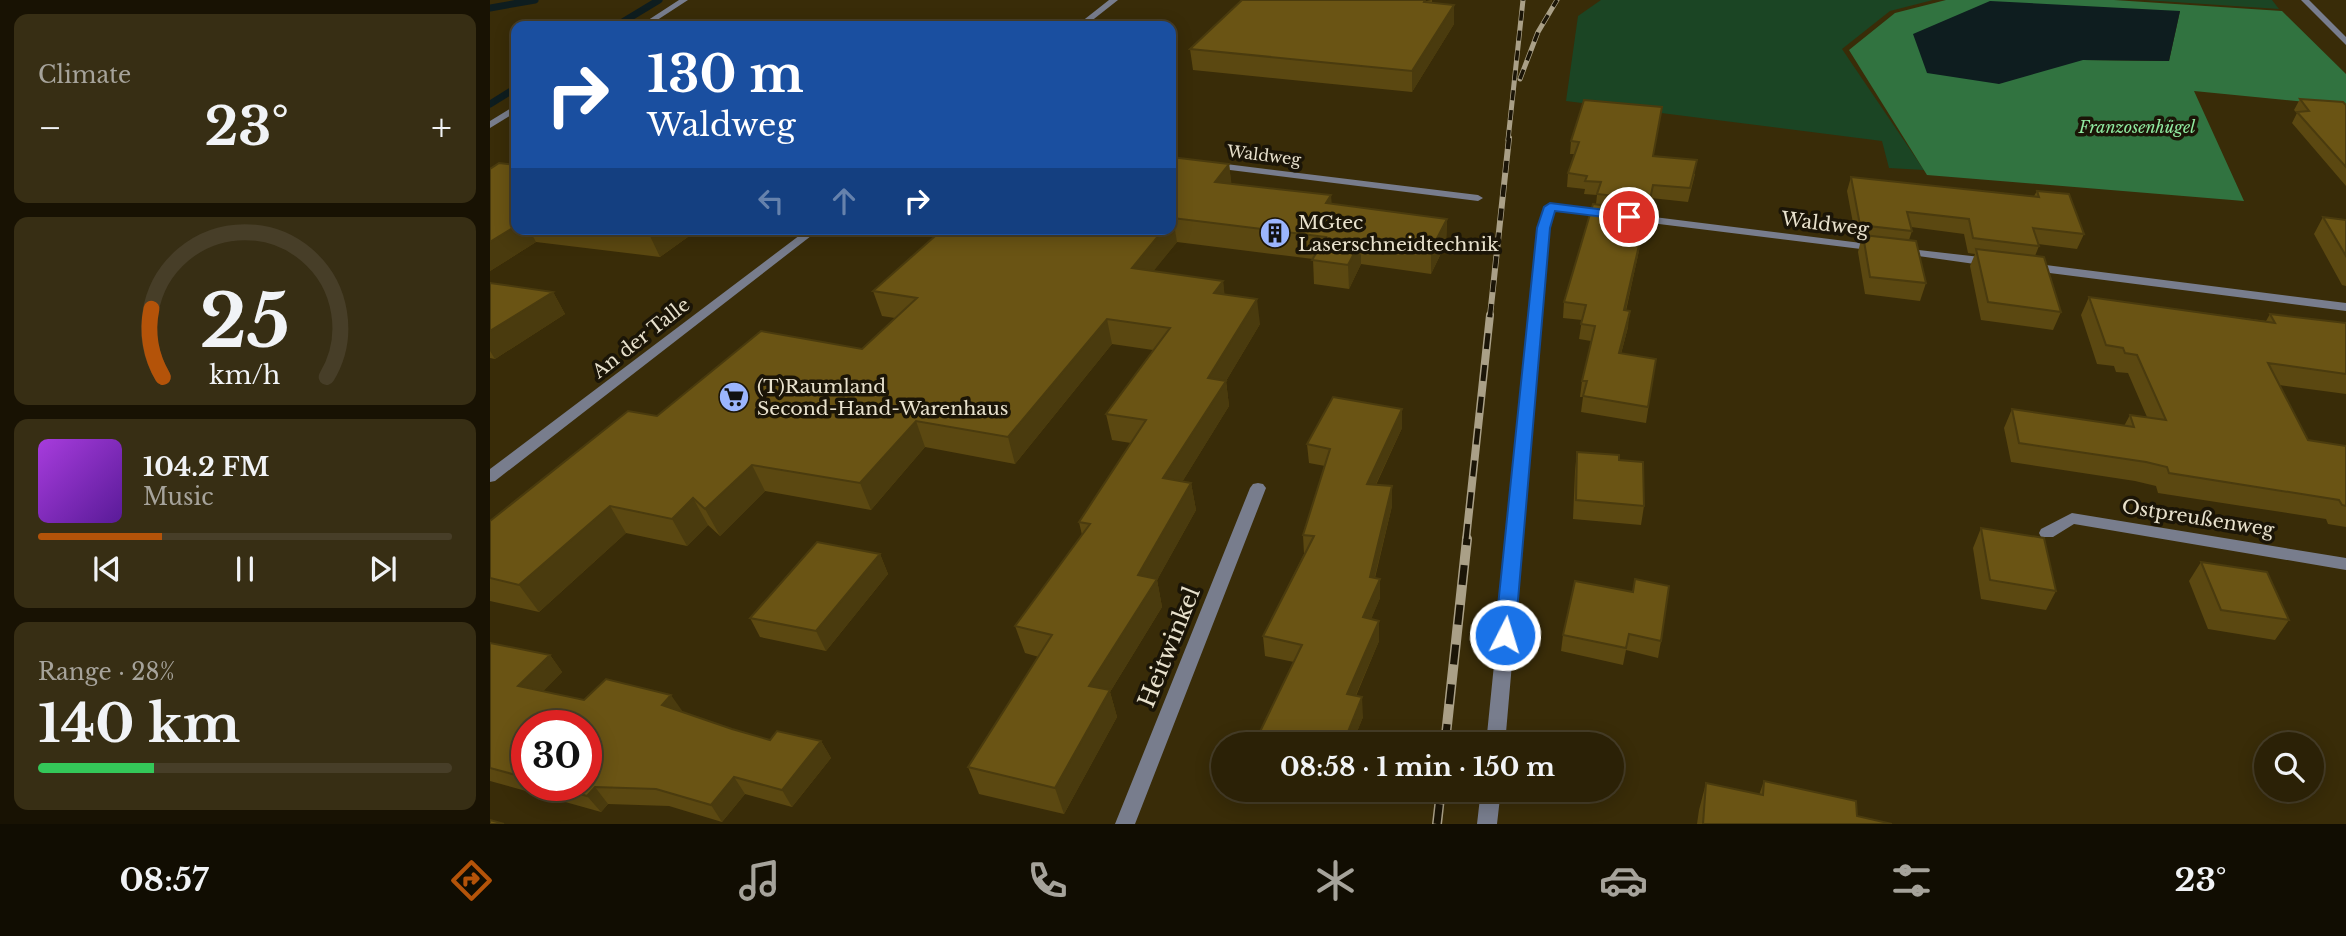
<!DOCTYPE html>
<meta charset="utf-8">
<style>
:root{--surface:#2b2106;--page:#372e14;--text:#f1f3f6;--muted:#a6a39b;--line:#473e28;--accent:#b45309}
body{margin:0;font-family:"Libre Baskerville",serif;background:var(--page);color:var(--text);height:100vh;display:flex;flex-direction:column;font-size:26px;white-space:nowrap}
*{box-sizing:border-box;margin:0}
p{font-size:23px;color:var(--muted)}
.icon{flex:none;width:38px;height:38px;fill:none;stroke:currentColor;stroke-width:2;stroke-linecap:round;stroke-linejoin:round}
.map{position:relative;flex:1;overflow:hidden}
.details{display:flex;flex-direction:column;gap:14px;padding:14px;background:#181203;width:490px}
.details>*{flex:none}
.guide{position:absolute;left:21px;top:21px;width:665px;height:214px;border-radius:14px;box-shadow:0 4px 18px #0003,0 0 0 2px var(--line);background:#1a4fa0;color:#fff;overflow:hidden}
.buttons{position:absolute;left:1764px;top:732px;display:grid;gap:14px}
.buttons a{display:grid;place-items:center;width:70px;height:70px;border-radius:50%;background:var(--surface);box-shadow:0 4px 18px #0003,0 0 0 2px var(--line);font-size:35px}
.speed{position:absolute;left:21px;top:710px;display:flex;gap:14px;font-size:35px;font-weight:700;text-align:center}
.speed>*{display:grid;place-content:center;width:91px;height:91px;border-radius:50%;background:var(--surface);box-shadow:0 4px 18px #0003,0 0 0 2px var(--line);line-height:1}
.speed .limit{border:10px solid #d22;background:#fff;color:#111}
.pin{position:absolute;display:grid;place-items:center;width:60px;height:60px;color:#fff;margin:-30px;border:4px solid #fff;border-radius:50%;box-shadow:0 2px 7px #0007}
.me{position:absolute;width:77px;margin:-38px;rotate:5deg;stroke-linejoin:round;filter:drop-shadow(0 0 5px #0008)}
.turn{display:flex;align-items:center;gap:24px;height:147px;padding:0 21px;font-size:32px}
.turn .icon{width:91px;height:91px;stroke-width:2.5}
.turn b{display:block;font-size:49px;line-height:60px}
.lanes{display:flex;align-items:center;height:66px;padding:0 21px;background:#0003;justify-content:center;gap:35px;direction:ltr}
.lanes .off{opacity:.35}
.big{font-size:52px;font-weight:700;line-height:1.1}
.details .widget{flex:1;display:flex;flex-direction:column;justify-content:center;gap:10px;min-width:0;padding:0 24px;border-radius:14px;background:var(--page)}
.details .dial{align-items:center;gap:0}
.dial svg{height:182px;overflow:visible;fill:none;stroke:var(--line);stroke-width:7;stroke-linecap:round;text-anchor:middle}
.dial text{fill:var(--text);stroke:none}
.song{display:flex;align-items:center;gap:21px}
.cover{width:84px;height:84px;border-radius:10px;background:linear-gradient(135deg,hsl(280 70% 55%),hsl(270 70% 35%))}
.played{height:7px;border-radius:4px;background:linear-gradient(90deg,var(--accent) 30%,var(--line) 30%)}
.keys{display:flex;justify-content:space-around;direction:ltr}
.heat{display:flex;justify-content:space-between;align-items:center;font-size:38px;direction:ltr}
.charge{height:10px;border-radius:5px;background:linear-gradient(90deg,#34c759 28%,var(--line) 0)}
.trip{position:absolute;left:721px;top:732px;width:413px;height:70px;border-radius:35px;background:var(--surface);box-shadow:0 4px 18px #0003,0 0 0 2px var(--line);font-weight:700;line-height:70px;text-align:center}
.dock{display:flex;height:112px;justify-content:space-around;align-items:center;background:#110d02;color:var(--muted)}
.dock .icon{width:49px;height:49px}
.dock .selected{color:var(--accent)}
.dock b{font-size:32px;color:var(--text)}
main{display:flex;flex:1;min-height:0}
.map>svg:first-child{display:block}
.green{fill:#1b4524}
.forest{fill:#317340;fill-rule:evenodd}
.water{fill:#0e1d1f}
.lines{fill:none;stroke-linecap:round;stroke-linejoin:round}
.stream{stroke:#0e1d1f;stroke-width:7}
.minor{fill:#787d8d;fill-rule:evenodd}
.tertiary{fill:#787d8d;fill-rule:evenodd}
.rail-far3-casing{stroke:#aaa087;stroke-width:5}
.rail-far2-casing{stroke:#aaa087;stroke-width:6}
.rail-far1-casing{stroke:#aaa087;stroke-width:8}
.rail-casing{stroke:#aaa087;stroke-width:10}
.rail-far3{stroke:#1b1507;stroke-width:3.5;stroke-dasharray:10;stroke-linecap:butt}
.rail-far2{stroke:#1b1507;stroke-width:4.5;stroke-dasharray:12;stroke-linecap:butt}
.rail-far1{stroke:#1b1507;stroke-width:5;stroke-dasharray:16;stroke-linecap:butt}
.rail{stroke:#1b1507;stroke-width:7;stroke-dasharray:20;stroke-linecap:butt}
.wall{fill:#5b4811;fill-rule:evenodd}
.shaded-wall{fill:#4a3b0e}
.building{fill:#6a5414;stroke:#4a3b0e;stroke-width:2}
.route{fill:#1a73e8;stroke:#114b97;stroke-width:2}
.labels{text-anchor:middle;dominant-baseline:central;stroke-width:7;stroke-linejoin:round;paint-order:stroke}
.far-park-label{font-size:16px;font-style:italic;fill:#90eaa0;stroke:#1b1507}
.far-street-label{font-size:16px;fill:#e8e1cd;stroke:#1b1507}
.poi-label{font-size:19px;fill:#e8e1cd;stroke:#1b1507;text-anchor:start}
.street-label{font-size:19px;fill:#e8e1cd;stroke:#1b1507}
.near-street-label{font-size:23px;fill:#e8e1cd;stroke:#1b1507}
</style>
<main>
<section class="details">
<div class="widget"><p>Climate</p>
<div class="heat"><a>−</a><b class="big">23°</b><a>+</a></div>
</div>
<div class="widget dial"><svg viewBox="0 0 100 80">
<path d="M14 69A42 42 0 1 1 86 69"/>
<path d="M14 69A42 42 0 0 1 9 39" stroke="#b45309"/>
<text x="50" y="56" font-size="32" font-weight="700">25</text>
<text x="50" y="72" font-size="11">km/h</text>
</svg></div>
<div class="widget">
<div class="song"><i class="cover"></i><div><b>104.2 FM</b><p>Music</p></div></div>
<div class="played"></div>
<div class="keys"><svg class="icon" aria-label="previous" viewBox="0 0 24 24"><path d="M18 5L8 12l10 7zM5 5v14"/></svg><svg class="icon" aria-label="pause" viewBox="0 0 24 24"><path d="M8 5v14M16 5v14"/></svg><svg class="icon" aria-label="next" viewBox="0 0 24 24"><path d="M6 5l10 7-10 7zM19 5v14"/></svg></div>
</div>
<div class="widget"><p>Range · 28%</p><b class="big">140 km</b><div class="charge"></div></div>
</section>
<div class="map">
<svg width="1856" height="824" viewBox="0 0 1856 824">
<rect width="100%" height="100%" fill="#392c08"/>
<path class="green" d="M 1111,0 L 1443,0 L 1400,11 L 1352,49 L 1434,170 L 1399,168 L 1392,141 L 1076,101 L 1088,16 Z
M 1654,0 L 1782,0 L 1789,9 Z"/>
<path class="forest" d="M 1456,0 L 1624,0 L 1792,11 L 1856,74 L 1856,106 L 1704,91 L 1754,201 L 1437,175 L 1359,50 L 1405,13 ZM 1690,11 L 1679,61 L 1593,60 Z"/>
<path class="water" d="M 1500,1 L 1690,11 L 1679,61 L 1593,60 L 1509,84 L 1437,73 L 1423,34 Z"/>
<g class="lines">
<path class="stream" d="M 0,8 L 45,0
M 126,26 L 169,0
M 0,104 L 26,88"/>
<path class="minor" d="M 619,0 L 628,0 L 595,26 L 586,26 Z
M 1811,0 L 1819,0 L 1856,37 L 1856,45 Z
M 720,162 L 988,195 L 993,198 L 988,201 L 716,167 L 715,165 Z
M 1060,204 L 1387,245 L 1393,248 L 1387,251 L 1064,211 L 1060,228 L 1015,744 L 996,744 L 1048,228 L 1055,207 Z
M 318,229 L 330,229 L 5,481 L 0,482 L 0,469 Z
M 1411,248 L 1499,258 L 1505,262 L 1499,266 L 1407,253 L 1405,251 Z
M 1540,263 L 1856,303 L 1856,311 L 1536,270 L 1536,264 Z
M 768,483 L 773,484 L 776,488 L 645,824 L 625,824 L 760,488 L 763,484 Z
M 1582,513 L 1856,558 L 1856,570 L 1584,524 L 1563,537 L 1551,537 L 1549,533 L 1551,529 Z
M 991,789 L 1011,789 L 1007,824 L 987,824 Z"/>
<path class="tertiary" d="M 189,0 L 198,0 L 158,26 L 149,26 Z
M 26,105 L 26,112 L 0,128 L 0,121 Z"/>
<g class="rail-far3-casing">
<path id="rail-far3" d="M 1030,79 L 1048,32 L 1067,0
M 1018,140 L 1033,0"/>
</g>
<g class="rail-far2-casing">
<path id="rail-far2" d="M 1000,316 L 1019,138"/>
</g>
<g class="rail-far1-casing">
<path id="rail-far1" d="M 976,540 L 1000,315"/>
</g>
<g class="rail-casing">
<path id="rail" d="M 955,744 L 977,539
M 947,824 L 951,789"/>
</g>
<use href="#rail-far3" class="rail-far3"/>
<use href="#rail-far2" class="rail-far2"/>
<use href="#rail-far1" class="rail-far1"/>
<use href="#rail" class="rail"/>
</g>
<path class="wall" d="M 942,0 L 942,3 L 964,24 L 922,92 L 703,70 L 700,49 Z
M 1810,99 L 1856,105 L 1856,186 L 1802,123 L 1807,113 L 1804,110 Z
M 1094,100 L 1164,156 L 1205,174 L 1198,202 L 1161,198 L 1158,214 L 1157,213 L 1136,311 L 1138,327 L 1131,354 L 1166,359 L 1156,423 L 1091,412 L 1093,397 L 1090,397 L 1092,381 L 1101,341 L 1089,339 L 1092,320 L 1073,318 L 1074,302 L 1106,204 L 1107,195 L 1094,194 L 1095,189 L 1077,187 L 1078,173 L 1085,154 L 1080,154 L 1081,141 Z
M 681,157 L 739,164 L 741,183 L 842,204 L 957,219 L 956,243 L 941,274 L 871,264 L 859,289 L 824,284 L 823,259 L 687,242 L 663,271 L 733,281 L 734,295 L 770,324 L 736,381 L 739,406 L 692,482 L 701,483 L 706,510 L 667,580 L 672,607 L 620,692 L 627,717 L 574,814 L 489,794 L 478,767 L 549,657 L 535,653 L 525,626 L 592,535 L 589,522 L 641,443 L 622,440 L 616,414 L 663,350 L 622,344 L 525,464 L 435,447 L 381,510 L 275,491 L 230,536 L 218,525 L 197,546 L 136,533 L 49,612 L 0,601 L 0,521 L 167,416 L 372,349 L 405,318 L 392,316 L 383,291 Z
M 0,169 L 26,229 L 209,229 L 170,257 L 46,242 L 0,271 Z
M 1361,177 L 1544,196 L 1547,191 L 1594,234 L 1587,249 L 1548,244 L 1549,246 L 1545,256 L 1571,312 L 1563,330 L 1491,320 L 1480,266 L 1485,254 L 1478,253 L 1474,234 L 1421,227 L 1422,231 L 1419,240 L 1436,283 L 1430,301 L 1375,294 L 1368,252 L 1371,240 L 1366,239 L 1357,191 Z
M 1833,217 L 1856,220 L 1856,286 L 1852,285 L 1824,234 Z
M 0,283 L 63,292 L 75,314 L 5,359 L 0,358 Z
M 1599,297 L 1776,321 L 1780,314 L 1856,323 L 1856,394 L 1789,385 L 1818,440 L 1856,446 L 1856,527 L 1838,524 L 1836,519 L 1668,493 L 1666,486 L 1645,481 L 1521,462 L 1514,428 L 1522,409 L 1634,426 L 1640,415 L 1657,417 L 1638,373 L 1626,372 L 1624,366 L 1607,364 L 1591,315 Z
M 912,428 L 886,485 L 902,506 L 885,578 L 890,579 L 890,598 L 881,619 L 889,621 L 889,641 L 866,696 L 873,717 L 862,744 L 764,744 L 804,662 L 775,656 L 773,636 L 814,554 L 813,535 L 835,466 L 819,463 L 817,444 Z
M 1087,452 L 1129,460 L 1154,506 L 1151,525 L 1083,519 L 1085,471 Z
M 1491,528 L 1566,591 L 1556,610 L 1491,599 L 1483,548 Z
M 390,554 L 398,574 L 336,651 L 270,637 L 260,618 Z
M 1711,562 L 1799,620 L 1785,640 L 1718,629 L 1699,581 Z
M 1085,581 L 1171,641 L 1168,658 L 1136,650 L 1133,665 L 1071,651 L 1073,635 Z
M 0,643 L 60,655 L 72,672 L 53,691 L 94,700 L 193,712 L 242,729 L 280,740 L 331,741 L 341,758 L 302,807 L 255,794 L 232,822 L 179,806 L 118,804 L 111,812 L 0,781 ZM 37,726 L 96,786 L 37,786 Z
M 1274,781 L 1367,816 L 1402,824 L 1207,824 L 1209,810 L 1216,783 L 1269,795 Z
M 823,789 L 844,789 L 842,794 Z"/>
<path class="shaded-wall" d="M 964,5 L 964,24 L 922,92 L 922,71 Z
M 739,164 L 742,187 L 725,182 Z
M 841,195 L 843,218 L 836,203 Z
M 1157,211 L 1155,225 L 1132,326 L 1134,310 Z
M 683,218 L 687,242 L 646,293 L 642,268 L 674,229 L 681,229 L 681,221 Z
M 957,219 L 956,243 L 941,274 L 941,250 Z
M 26,226 L 26,229 L 39,229 L 46,242 L 0,271 L 0,242 Z
M 170,229 L 209,229 L 170,257 L 160,236 Z
M 871,240 L 871,264 L 859,289 L 858,265 Z
M 733,281 L 736,306 L 724,293 Z
M 63,292 L 75,314 L 5,359 L 0,351 L 0,331 Z
M 767,299 L 770,324 L 736,381 L 739,406 L 678,505 L 673,478 L 718,378 Z
M 1140,311 L 1138,327 L 1127,369 L 1129,353 Z
M 617,319 L 622,344 L 525,464 L 518,437 Z
M 912,409 L 912,428 L 877,503 L 877,484 Z
M 426,421 L 435,447 L 381,510 L 370,483 Z
M 262,465 L 275,491 L 230,536 L 215,509 Z
M 701,483 L 706,510 L 667,580 L 672,607 L 620,692 L 627,717 L 574,814 L 565,788 L 599,686 L 648,575 Z
M 902,486 L 902,506 L 880,596 L 880,577 Z
M 203,498 L 218,525 L 197,546 L 182,519 Z
M 120,506 L 136,533 L 49,612 L 29,585 Z
M 390,554 L 398,574 L 336,651 L 326,631 Z
M 890,579 L 890,598 L 874,637 L 873,617 Z
M 889,621 L 889,641 L 858,713 L 857,694 Z
M 60,655 L 72,672 L 42,703 L 28,686 Z
M 181,695 L 193,712 L 172,705 Z
M 872,697 L 873,717 L 862,744 L 853,744 Z
M 331,741 L 341,758 L 302,807 L 292,790 Z
M 244,777 L 255,794 L 232,822 L 221,805 Z
M 105,787 L 118,804 L 111,812 L 97,796 Z"/>
<path class="building" d="M 752,0 L 935,0 L 934,2 L 964,5 L 922,71 L 700,49 Z
M 1810,99 L 1853,102 L 1856,105 L 1856,167 L 1807,112 L 1819,111 Z
M 1094,100 L 1172,107 L 1163,156 L 1207,160 L 1200,188 L 1163,185 L 1160,200 L 1107,194 L 1111,182 L 1095,181 L 1097,176 L 1078,173 L 1089,142 L 1081,141 Z
M 681,157 L 739,164 L 725,182 L 841,195 L 836,203 L 957,219 L 941,250 L 871,240 L 858,265 L 822,260 L 836,237 L 683,218 L 681,221 Z
M 9,163 L 26,165 L 26,226 L 0,242 L 0,169 Z
M 1361,177 L 1549,197 L 1547,191 L 1579,194 L 1594,234 L 1543,228 L 1549,246 L 1483,238 L 1479,219 L 1417,212 L 1422,231 L 1370,225 Z
M 1103,204 L 1157,211 L 1134,310 L 1140,311 L 1129,353 L 1166,359 L 1158,407 L 1093,396 L 1097,381 L 1092,381 L 1105,326 L 1091,324 L 1096,305 L 1074,302 Z
M 1833,217 L 1856,220 L 1856,256 Z
M 102,229 L 170,229 L 160,236 Z
M 453,229 L 674,229 L 642,268 L 733,281 L 724,293 L 767,299 L 718,378 L 736,381 L 673,478 L 701,483 L 648,575 L 667,579 L 599,686 L 620,690 L 565,788 L 478,767 L 562,635 L 525,626 L 600,524 L 589,522 L 656,420 L 616,414 L 680,328 L 617,319 L 518,437 L 426,421 L 370,483 L 262,465 L 215,509 L 203,498 L 182,519 L 120,506 L 29,585 L 0,578 L 0,521 L 138,411 L 167,416 L 271,331 L 372,349 L 427,298 L 383,291 Z
M 1373,235 L 1426,241 L 1436,283 L 1380,277 Z
M 1486,249 L 1554,257 L 1571,312 L 1498,302 Z
M 0,283 L 63,292 L 0,331 Z
M 1599,297 L 1785,323 L 1780,314 L 1856,323 L 1856,374 L 1778,363 L 1818,440 L 1856,446 L 1856,506 L 1852,505 L 1849,500 L 1679,473 L 1677,467 L 1656,462 L 1529,443 L 1522,409 L 1644,427 L 1640,415 L 1676,420 L 1647,355 L 1635,353 L 1633,348 L 1616,345 Z
M 843,397 L 912,409 L 877,484 L 902,486 L 880,577 L 890,579 L 873,617 L 889,621 L 857,694 L 872,697 L 853,744 L 764,744 L 812,645 L 773,636 L 824,536 L 813,535 L 840,449 L 817,444 Z
M 1087,452 L 1129,455 L 1129,460 L 1153,462 L 1154,506 L 1086,500 Z
M 1491,528 L 1554,538 L 1566,591 L 1500,580 Z
M 327,542 L 390,554 L 326,631 L 260,618 Z
M 1711,562 L 1777,572 L 1799,620 L 1731,610 Z
M 1145,579 L 1179,586 L 1171,641 L 1139,634 L 1136,648 L 1073,635 L 1085,581 L 1143,592 Z
M 0,643 L 60,655 L 28,686 L 94,700 L 116,679 L 181,695 L 172,705 L 242,729 L 280,740 L 287,731 L 331,741 L 292,790 L 244,777 L 221,805 L 166,789 L 105,787 L 97,796 L 63,786 L 96,786 L 96,726 L 37,726 L 37,778 L 0,768 Z
M 1274,781 L 1366,801 L 1367,816 L 1402,824 L 1213,824 L 1216,783 L 1273,795 Z
M 0,820 L 14,824 L 0,824 Z"/>
<path class="route" d="M 1060,203 L 1139,213 L 1145,217 L 1139,220 L 1065,211 L 1060,228 L 1025,635 L 1022,641 L 1015,643 L 1008,641 L 1005,635 L 1047,228 L 1054,207 Z"/>
<defs>
<g id="building-disc" transform="scale(1.575)"><circle r="9.5" fill="#9bb5fd" stroke="#1b1507"/><path d="M-4-6H4V6H1V3H-1V6H-4ZM-2.5-4.3h1.7v1.8h-1.7ZM.8-4.3h1.7v1.8H.8ZM-2.5-1h1.7V.8h-1.7ZM.8-1h1.7V.8H.8Z" fill="#111"/></g>
<g id="supermarket-disc" transform="scale(1.575)"><circle r="9.5" fill="#9bb5fd" stroke="#1b1507"/><path d="M-6-5.5h2.5l.6 2H6L4.5 2H-2.5L-4.4-4H-6ZM-1.5 3.2a1.3 1.3 0 1 0 .1 0ZM3 3.2a1.3 1.3 0 1 0 .1 0Z" fill="#111"/></g>
</defs>
<g fill-rule="evenodd">
<use href="#building-disc" x="785" y="233"/>
<use href="#supermarket-disc" x="244" y="397"/>
</g>
<g class="labels">
<g class="far-park-label">
<text x="1647" y="127">Franzosenhügel</text>
</g>
<g class="far-street-label">
<text transform="translate(774 155) rotate(7)">Waldweg</text>
</g>
<g class="poi-label">
<text x="808" y="222">MGtec<tspan x="808" dy="22">Laserschneidtechnik</tspan></text>
<text x="267" y="386">(T)Raumland<tspan x="267" dy="22">Second-Hand-Warenhaus</tspan></text>
</g>
<g class="street-label">
<text transform="translate(1335 224) rotate(7)">Waldweg</text>
<text transform="translate(151 338) rotate(-38)">An der Talle</text>
<text transform="translate(1708 518) rotate(9)">Ostpreußenweg</text>
</g>
<g class="near-street-label">
<text transform="translate(679 647) rotate(-68)">Heitwinkel</text>
</g>
</g>
</svg>
<div class="buttons">
<a><svg class="icon" aria-label="search" viewBox="0 0 24 24"><circle cx="10" cy="10" r="6"/><path d="M15 15l6 6"/></svg></a>
</div>
<div class="speed"><div class="limit">30</div></div>
<div class="pin" style="left:1139px;top:217px;background:#d93025"><svg class="icon" aria-label="arrive" viewBox="0 0 24 24"><path d="M6 21V4h12l-3 4 3 4H6"/></svg></div>
<svg class="me" style="left:1015px;top:635px" viewBox="-20 -20 40 40"><circle r="17" fill="#1a73e8" stroke="#fff" stroke-width="3"/><path d="M0-11L8 9 0 5-8 9z" fill="#fff"/></svg>
<div class="trip">08:58 · 1 min · 150 m</div>
<div class="guide">
<div class="turn"><svg class="icon" aria-label="right" viewBox="0 0 24 24"><path d="M7 20v-9h11M14 6l5 5-5 5"/></svg><div><b>130 m</b>Waldweg</div></div>
<div class="lanes"><svg class="icon off" aria-label="left" viewBox="0 0 24 24"><path d="M17 20v-9H6M10 6l-5 5 5 5"/></svg><svg class="icon off" aria-label="ahead" viewBox="0 0 24 24"><path d="M12 20V5M6 11l6-6 6 6"/></svg><svg class="icon" aria-label="right" viewBox="0 0 24 24"><path d="M7 20v-9h11M14 6l5 5-5 5"/></svg></div>
</div>
</div>
</main>
<nav class="dock">
<b>08:57</b>
<svg class="icon selected" aria-label="directions" viewBox="0 0 24 24"><path d="M12 3l9 9-9 9-9-9zM9 14v-3h6M13 9l2 2-2 2"/></svg>
<svg class="icon" aria-label="music" viewBox="0 0 24 24"><path d="M9 18V5l10-2v13"/><circle cx="6" cy="18" r="3"/><circle cx="16" cy="16" r="3"/></svg>
<svg class="icon" aria-label="phone" viewBox="0 0 24 24"><path d="M5 4h4l2 5-3 2q2 4 5 5l2-3 5 2v4C11 20 4 13 5 4z"/></svg>
<svg class="icon" aria-label="climate" viewBox="0 0 24 24"><path d="M12 3v18M4 7l16 10M4 17L20 7"/></svg>
<svg class="icon" aria-label="car" viewBox="0 0 24 24"><path d="M5 17H2v-5l4-1 3-4h7l3 4 3 1v5h-3M9 17h6M6 11h13"/><circle cx="7" cy="17" r="2"/><circle cx="17" cy="17" r="2"/></svg>
<svg class="icon" aria-label="filters" viewBox="0 0 24 24"><path d="M4 7h16M4 17h16"/><circle cx="9" cy="7" r="2"/><circle cx="15" cy="17" r="2"/></svg>
<b>23°</b>
</nav>
